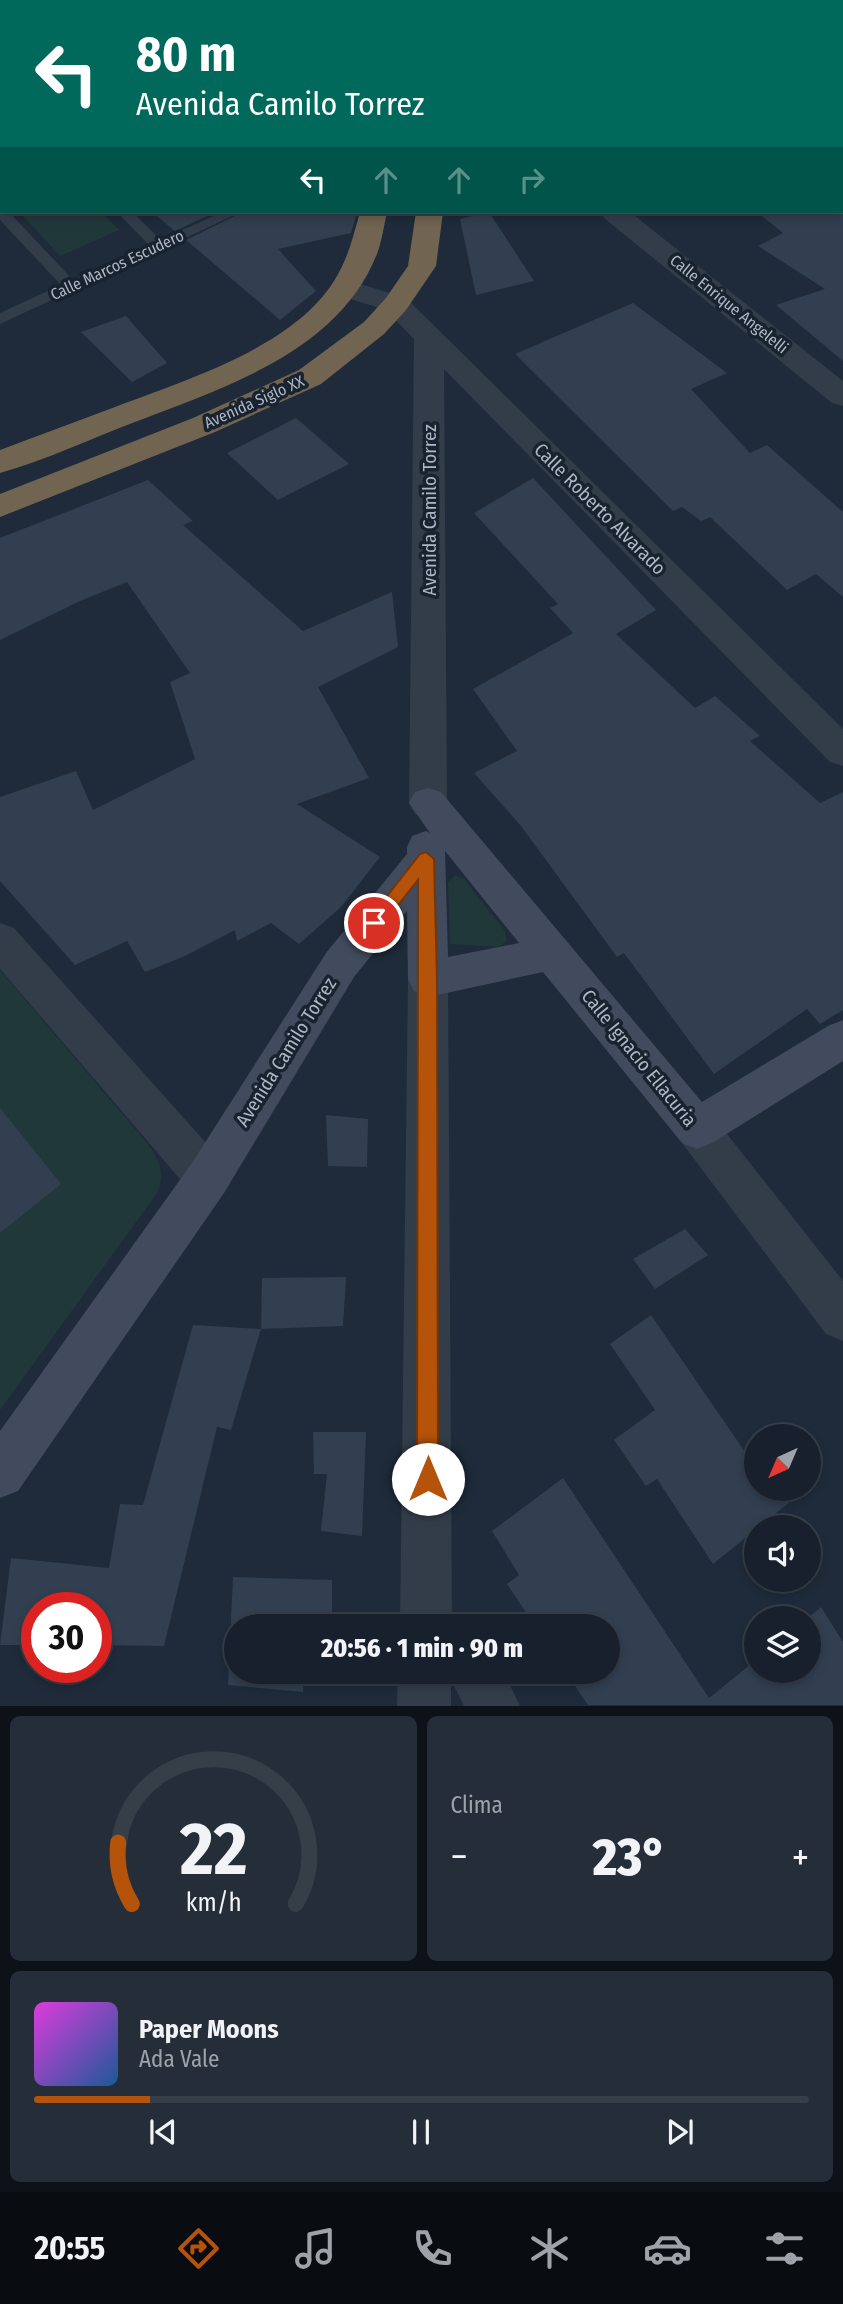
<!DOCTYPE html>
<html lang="es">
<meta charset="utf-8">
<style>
:root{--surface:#17202c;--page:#242d38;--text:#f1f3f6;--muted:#9ea3a9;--line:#363e48;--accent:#b45309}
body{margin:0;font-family:"Fira Sans Condensed",sans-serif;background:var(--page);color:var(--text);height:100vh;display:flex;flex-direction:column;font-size:26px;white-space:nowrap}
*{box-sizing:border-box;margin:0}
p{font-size:23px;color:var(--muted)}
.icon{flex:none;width:38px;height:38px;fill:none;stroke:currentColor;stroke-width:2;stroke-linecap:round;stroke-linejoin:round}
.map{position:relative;height:1706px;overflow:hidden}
.details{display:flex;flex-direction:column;gap:10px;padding:10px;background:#0d1218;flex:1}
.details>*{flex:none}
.banner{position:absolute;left:0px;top:0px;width:844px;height:214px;box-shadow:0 4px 10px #0003,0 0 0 2px var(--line);background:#00695c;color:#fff;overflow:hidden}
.needle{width:46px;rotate:224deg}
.fabs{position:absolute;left:744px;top:1424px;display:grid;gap:14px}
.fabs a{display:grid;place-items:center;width:77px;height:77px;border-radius:50%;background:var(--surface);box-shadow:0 4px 10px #0003,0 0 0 2px var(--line);font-size:35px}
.speed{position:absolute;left:21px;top:1592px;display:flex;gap:14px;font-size:35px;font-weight:700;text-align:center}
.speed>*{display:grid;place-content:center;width:91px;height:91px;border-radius:50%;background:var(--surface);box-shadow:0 4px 10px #0003,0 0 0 2px var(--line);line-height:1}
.speed .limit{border:10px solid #d22;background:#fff;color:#111}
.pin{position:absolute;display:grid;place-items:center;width:60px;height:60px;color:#fff;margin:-30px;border:4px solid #fff;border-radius:50%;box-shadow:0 2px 7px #0007}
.me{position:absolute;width:77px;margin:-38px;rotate:0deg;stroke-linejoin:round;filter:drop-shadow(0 0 5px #0008)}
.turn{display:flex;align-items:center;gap:24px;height:147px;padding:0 21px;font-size:32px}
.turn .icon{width:91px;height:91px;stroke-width:2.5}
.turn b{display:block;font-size:49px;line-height:60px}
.lanes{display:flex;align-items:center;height:66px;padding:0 21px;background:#0003;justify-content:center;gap:35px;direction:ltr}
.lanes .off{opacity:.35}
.big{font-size:52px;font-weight:800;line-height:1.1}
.details .card{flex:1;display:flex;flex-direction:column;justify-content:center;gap:10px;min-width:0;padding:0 24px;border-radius:10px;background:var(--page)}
.details .dial{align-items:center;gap:0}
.dial svg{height:182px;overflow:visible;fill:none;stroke:var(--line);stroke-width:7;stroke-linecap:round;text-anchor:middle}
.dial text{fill:var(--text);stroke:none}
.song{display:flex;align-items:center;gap:21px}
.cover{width:84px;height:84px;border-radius:10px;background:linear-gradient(135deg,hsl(300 70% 55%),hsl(210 70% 35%))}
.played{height:7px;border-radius:4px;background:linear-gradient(90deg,var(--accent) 15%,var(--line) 15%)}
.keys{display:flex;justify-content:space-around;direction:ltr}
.heat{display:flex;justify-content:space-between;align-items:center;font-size:38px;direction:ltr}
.details .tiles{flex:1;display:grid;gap:10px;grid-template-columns:1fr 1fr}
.card:last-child{grid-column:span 2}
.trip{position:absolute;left:224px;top:1614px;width:396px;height:70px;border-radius:35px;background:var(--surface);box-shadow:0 4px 10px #0003,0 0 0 2px var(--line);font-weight:800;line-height:70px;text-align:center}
.dock{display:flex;height:112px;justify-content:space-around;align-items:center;background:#090d12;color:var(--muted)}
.dock .icon{width:49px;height:49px}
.dock .on{color:var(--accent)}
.dock b{font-size:32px;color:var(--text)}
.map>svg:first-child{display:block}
.green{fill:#21383b}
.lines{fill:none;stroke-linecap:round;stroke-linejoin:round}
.stream{fill:#132238;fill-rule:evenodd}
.building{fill:#313f51}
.lane{fill:#333d4a;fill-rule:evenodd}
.street{fill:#333d4a;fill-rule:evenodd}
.secondary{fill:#414b5d;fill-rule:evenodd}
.highway{fill:#716450;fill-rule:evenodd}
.route{fill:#b45309;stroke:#753606;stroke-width:2}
.labels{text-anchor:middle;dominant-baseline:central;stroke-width:7;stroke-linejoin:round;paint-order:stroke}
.far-street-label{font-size:16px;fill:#aeb7c7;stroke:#19222f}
.street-label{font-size:19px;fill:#aeb7c7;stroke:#19222f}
</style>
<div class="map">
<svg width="843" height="1706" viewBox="0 0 843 1706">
<rect width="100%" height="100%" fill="#1f2b3a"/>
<path class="green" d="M 19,212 L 101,212 L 119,230 L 60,256 Z
M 455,875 L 464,879 L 504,930 L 507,940 L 499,947 L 450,944 L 448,882 Z
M 0,970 L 146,1142 C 159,1159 166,1172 157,1193 L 0,1410 Z"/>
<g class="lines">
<path class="stream" d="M 625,0 L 634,0 L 635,2 L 626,2 Z
M 842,125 L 843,125 L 843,132 L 842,131 Z"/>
</g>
<path class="building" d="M 152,212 L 216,212 L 175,231 Z
M 243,212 L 357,212 L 351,233 L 278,249 L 316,291 L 280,320 L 186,240 Z
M 489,212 L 534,281 L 476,295 L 460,219 Z
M 757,212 L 843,212 L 843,361 L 776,305 L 825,289 L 758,246 L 783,233 Z
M 633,303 L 727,373 L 691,389 L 750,453 L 767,445 L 843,512 L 843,597 L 816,574 L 787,590 L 710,517 L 701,521 L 682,507 L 673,511 L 515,354 Z
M 126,316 L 167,363 L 132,382 L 81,332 Z
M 296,418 L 349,464 L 278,500 L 227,453 Z
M 533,478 L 656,610 L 616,634 L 695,708 L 715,696 L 760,736 L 750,741 L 820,803 L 843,792 L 843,1010 L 820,1024 L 807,1009 L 714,1074 L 624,953 L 617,957 L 521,826 L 474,773 L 517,751 L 473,689 L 573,633 L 550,608 L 558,604 L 474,513 Z
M 148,480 L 193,521 L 183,525 L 303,631 L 392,592 L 398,647 L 318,687 L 369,778 L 297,804 L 380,857 L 341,907 L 299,944 L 271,923 L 237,941 L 235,930 L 185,956 L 145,972 L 127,941 L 75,965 L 0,881 L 0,797 L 76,771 L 93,810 L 195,759 L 170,682 L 190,673 L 127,582 L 80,601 L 0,640 L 0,538 Z
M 0,1108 L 61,1184 L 0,1233 Z
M 326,1115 L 368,1119 L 367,1167 L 328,1166 Z
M 685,1229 L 708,1255 L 655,1289 L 633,1259 Z
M 346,1277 L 343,1326 L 261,1329 L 262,1278 Z
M 651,1315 L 756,1468 L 756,1489 L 806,1489 L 713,1564 L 657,1479 L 646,1486 L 614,1440 L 655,1410 L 610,1344 Z
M 193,1325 L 261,1329 L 231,1430 L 217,1427 L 164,1646 L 96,1645 L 96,1608 L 37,1608 L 37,1645 L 0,1645 L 11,1558 L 109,1568 L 120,1504 L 143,1505 Z
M 313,1432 L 366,1432 L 362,1536 L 321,1531 L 327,1474 L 314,1474 Z
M 563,1478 L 709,1698 L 756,1660 L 756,1671 L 808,1671 L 807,1619 L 821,1607 L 843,1642 L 843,1705 L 588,1705 L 565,1671 L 607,1671 L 607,1626 L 535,1626 L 507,1584 L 519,1575 L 492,1531 Z
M 233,1577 L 332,1580 L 332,1626 L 236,1626 L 236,1671 L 304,1671 L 303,1692 L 228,1685 Z"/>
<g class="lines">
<path class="lane" d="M 0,72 L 2,72 L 2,82 L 0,82 Z
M 0,207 L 2,212 L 9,212 L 73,280 L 149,245 L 117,212 L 132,212 L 161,240 L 222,212 L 241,212 L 0,324 L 0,313 L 61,285 L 0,220 Z"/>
<path class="street" d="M 575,0 L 600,0 L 602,2 L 577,2 Z
M 842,149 L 843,149 L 843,166 L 842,166 Z
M 601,212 L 630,212 L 843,381 L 843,406 L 832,403 L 604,218 Z
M 344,279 L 406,298 L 843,729 L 843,766 L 830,762 L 444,369 L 447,803 L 441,814 L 428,818 L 415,814 L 409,803 L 414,339 L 386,310 L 334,294 L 330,288 L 334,282 Z
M 0,923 L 14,928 L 224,1163 L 230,1178 L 224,1193 L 208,1199 L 192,1193 L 0,969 Z
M 428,961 L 442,967 L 448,979 L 452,1626 L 400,1626 L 408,979 L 414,967 Z
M 697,1109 L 712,1115 L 843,1281 L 843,1341 L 826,1334 L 682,1143 L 675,1129 L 682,1115 Z
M 398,1671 L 503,1671 L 520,1706 L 464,1706 L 451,1680 L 451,1706 L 397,1706 Z"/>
<path class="secondary" d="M 682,0 L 707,0 L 709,2 L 684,2 Z
M 842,79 L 843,79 L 843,94 L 842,94 Z
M 428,788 L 441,792 L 702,1102 L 828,1026 L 843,1020 L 843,1061 L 712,1143 L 697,1149 L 682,1143 L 543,972 L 428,997 L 414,991 L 408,979 L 407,911 L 354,977 L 224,1193 L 18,1491 L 0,1498 L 0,1431 L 192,1163 L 326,953 L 407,854 L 407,847 L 412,836 L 426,831 L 430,833 L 409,803 L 415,792 ZM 445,851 L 519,943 L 448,957 Z"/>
<path class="highway" d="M 398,0 L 422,0 L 396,2 Z
M 442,0 L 466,0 L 441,2 Z
M 360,212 L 387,212 C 384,225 382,241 377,254 C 338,352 225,387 135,422 C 90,439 46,460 0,473 L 0,450 C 38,436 77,421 115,407 C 185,380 292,348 334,281 C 348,259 353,237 360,212 Z
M 416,212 L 443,212 L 436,266 L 406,310 L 384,334 L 321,384 L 215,432 L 0,517 L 0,494 L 193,418 L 299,370 L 364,322 L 386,298 L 408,266 Z"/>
</g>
<path class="route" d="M 426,852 L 434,859 L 437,979 L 438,1479 L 435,1486 L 428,1489 L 420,1486 L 417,1479 L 418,880 L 380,928 L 368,928 L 366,923 L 420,854 Z"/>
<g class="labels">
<g class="far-street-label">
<text transform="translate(117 265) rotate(-25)">Calle Marcos Escudero</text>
<text transform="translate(729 304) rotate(39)">Calle Enrique Angelelli</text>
<text transform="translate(254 402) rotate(-24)">Avenida Siglo XX</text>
</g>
<g class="street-label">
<text transform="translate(600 509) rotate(45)">Calle Roberto Alvarado</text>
<text transform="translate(429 510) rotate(-90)">Avenida Camilo Torrez</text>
<text transform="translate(286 1052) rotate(-58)">Avenida Camilo Torrez</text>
<text transform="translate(639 1058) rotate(51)">Calle Ignacio Ellacuria</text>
</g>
</g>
</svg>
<div class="fabs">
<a><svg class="needle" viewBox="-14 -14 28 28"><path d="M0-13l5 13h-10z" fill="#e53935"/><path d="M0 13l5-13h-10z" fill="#9ea3a9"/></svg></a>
<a><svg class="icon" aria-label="sound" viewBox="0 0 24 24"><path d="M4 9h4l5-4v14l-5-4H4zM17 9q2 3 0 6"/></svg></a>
<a><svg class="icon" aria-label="layers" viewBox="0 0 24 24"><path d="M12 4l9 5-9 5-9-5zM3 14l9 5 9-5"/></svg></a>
</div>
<div class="speed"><div class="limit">30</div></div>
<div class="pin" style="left:374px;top:923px;background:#d93025"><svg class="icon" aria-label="arrive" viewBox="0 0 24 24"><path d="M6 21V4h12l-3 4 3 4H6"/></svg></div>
<svg class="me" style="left:428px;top:1479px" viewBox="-20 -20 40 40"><circle r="19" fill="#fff"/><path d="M0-13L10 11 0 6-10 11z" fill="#b45309"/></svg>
<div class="trip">20:56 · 1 min · 90 m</div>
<div class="banner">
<div class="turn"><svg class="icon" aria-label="left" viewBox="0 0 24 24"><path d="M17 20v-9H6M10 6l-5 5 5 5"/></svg><div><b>80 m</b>Avenida Camilo Torrez</div></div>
<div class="lanes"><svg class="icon" aria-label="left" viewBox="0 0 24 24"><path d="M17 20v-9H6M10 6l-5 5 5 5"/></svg><svg class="icon off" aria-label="ahead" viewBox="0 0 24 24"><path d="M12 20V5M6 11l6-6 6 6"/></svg><svg class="icon off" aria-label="ahead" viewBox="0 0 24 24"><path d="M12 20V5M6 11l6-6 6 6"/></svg><svg class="icon off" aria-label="right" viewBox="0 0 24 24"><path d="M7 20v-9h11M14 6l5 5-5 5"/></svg></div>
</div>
</div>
<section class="details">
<div class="tiles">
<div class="card dial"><svg viewBox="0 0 100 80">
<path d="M14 69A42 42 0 1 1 86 69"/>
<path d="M14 69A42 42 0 0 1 8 42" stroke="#b45309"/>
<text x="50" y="56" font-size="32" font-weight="700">22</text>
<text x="50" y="72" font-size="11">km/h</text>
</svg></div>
<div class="card"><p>Clima</p>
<div class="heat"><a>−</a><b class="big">23°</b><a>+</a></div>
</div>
<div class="card">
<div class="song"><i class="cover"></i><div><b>Paper Moons</b><p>Ada Vale</p></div></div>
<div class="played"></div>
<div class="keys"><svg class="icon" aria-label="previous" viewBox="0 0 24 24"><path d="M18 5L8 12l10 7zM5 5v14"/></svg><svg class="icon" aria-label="pause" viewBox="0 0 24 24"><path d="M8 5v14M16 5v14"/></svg><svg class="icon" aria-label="next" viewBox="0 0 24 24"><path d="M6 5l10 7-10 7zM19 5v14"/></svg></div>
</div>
</div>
</section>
<nav class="dock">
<b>20:55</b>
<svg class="icon on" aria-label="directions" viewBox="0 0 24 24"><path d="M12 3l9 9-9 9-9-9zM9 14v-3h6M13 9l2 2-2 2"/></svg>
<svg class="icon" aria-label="music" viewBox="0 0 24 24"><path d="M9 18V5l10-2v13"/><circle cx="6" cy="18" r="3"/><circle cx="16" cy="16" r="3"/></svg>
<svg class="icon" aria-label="phone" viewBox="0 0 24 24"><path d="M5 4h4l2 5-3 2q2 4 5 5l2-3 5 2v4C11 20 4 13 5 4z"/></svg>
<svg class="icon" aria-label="climate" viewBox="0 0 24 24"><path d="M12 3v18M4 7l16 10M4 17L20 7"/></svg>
<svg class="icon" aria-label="car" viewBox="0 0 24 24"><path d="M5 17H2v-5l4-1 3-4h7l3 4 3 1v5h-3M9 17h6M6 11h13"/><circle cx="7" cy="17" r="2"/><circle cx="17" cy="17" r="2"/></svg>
<svg class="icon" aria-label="filters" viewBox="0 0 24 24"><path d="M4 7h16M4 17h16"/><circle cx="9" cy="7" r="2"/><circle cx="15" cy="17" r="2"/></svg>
</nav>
